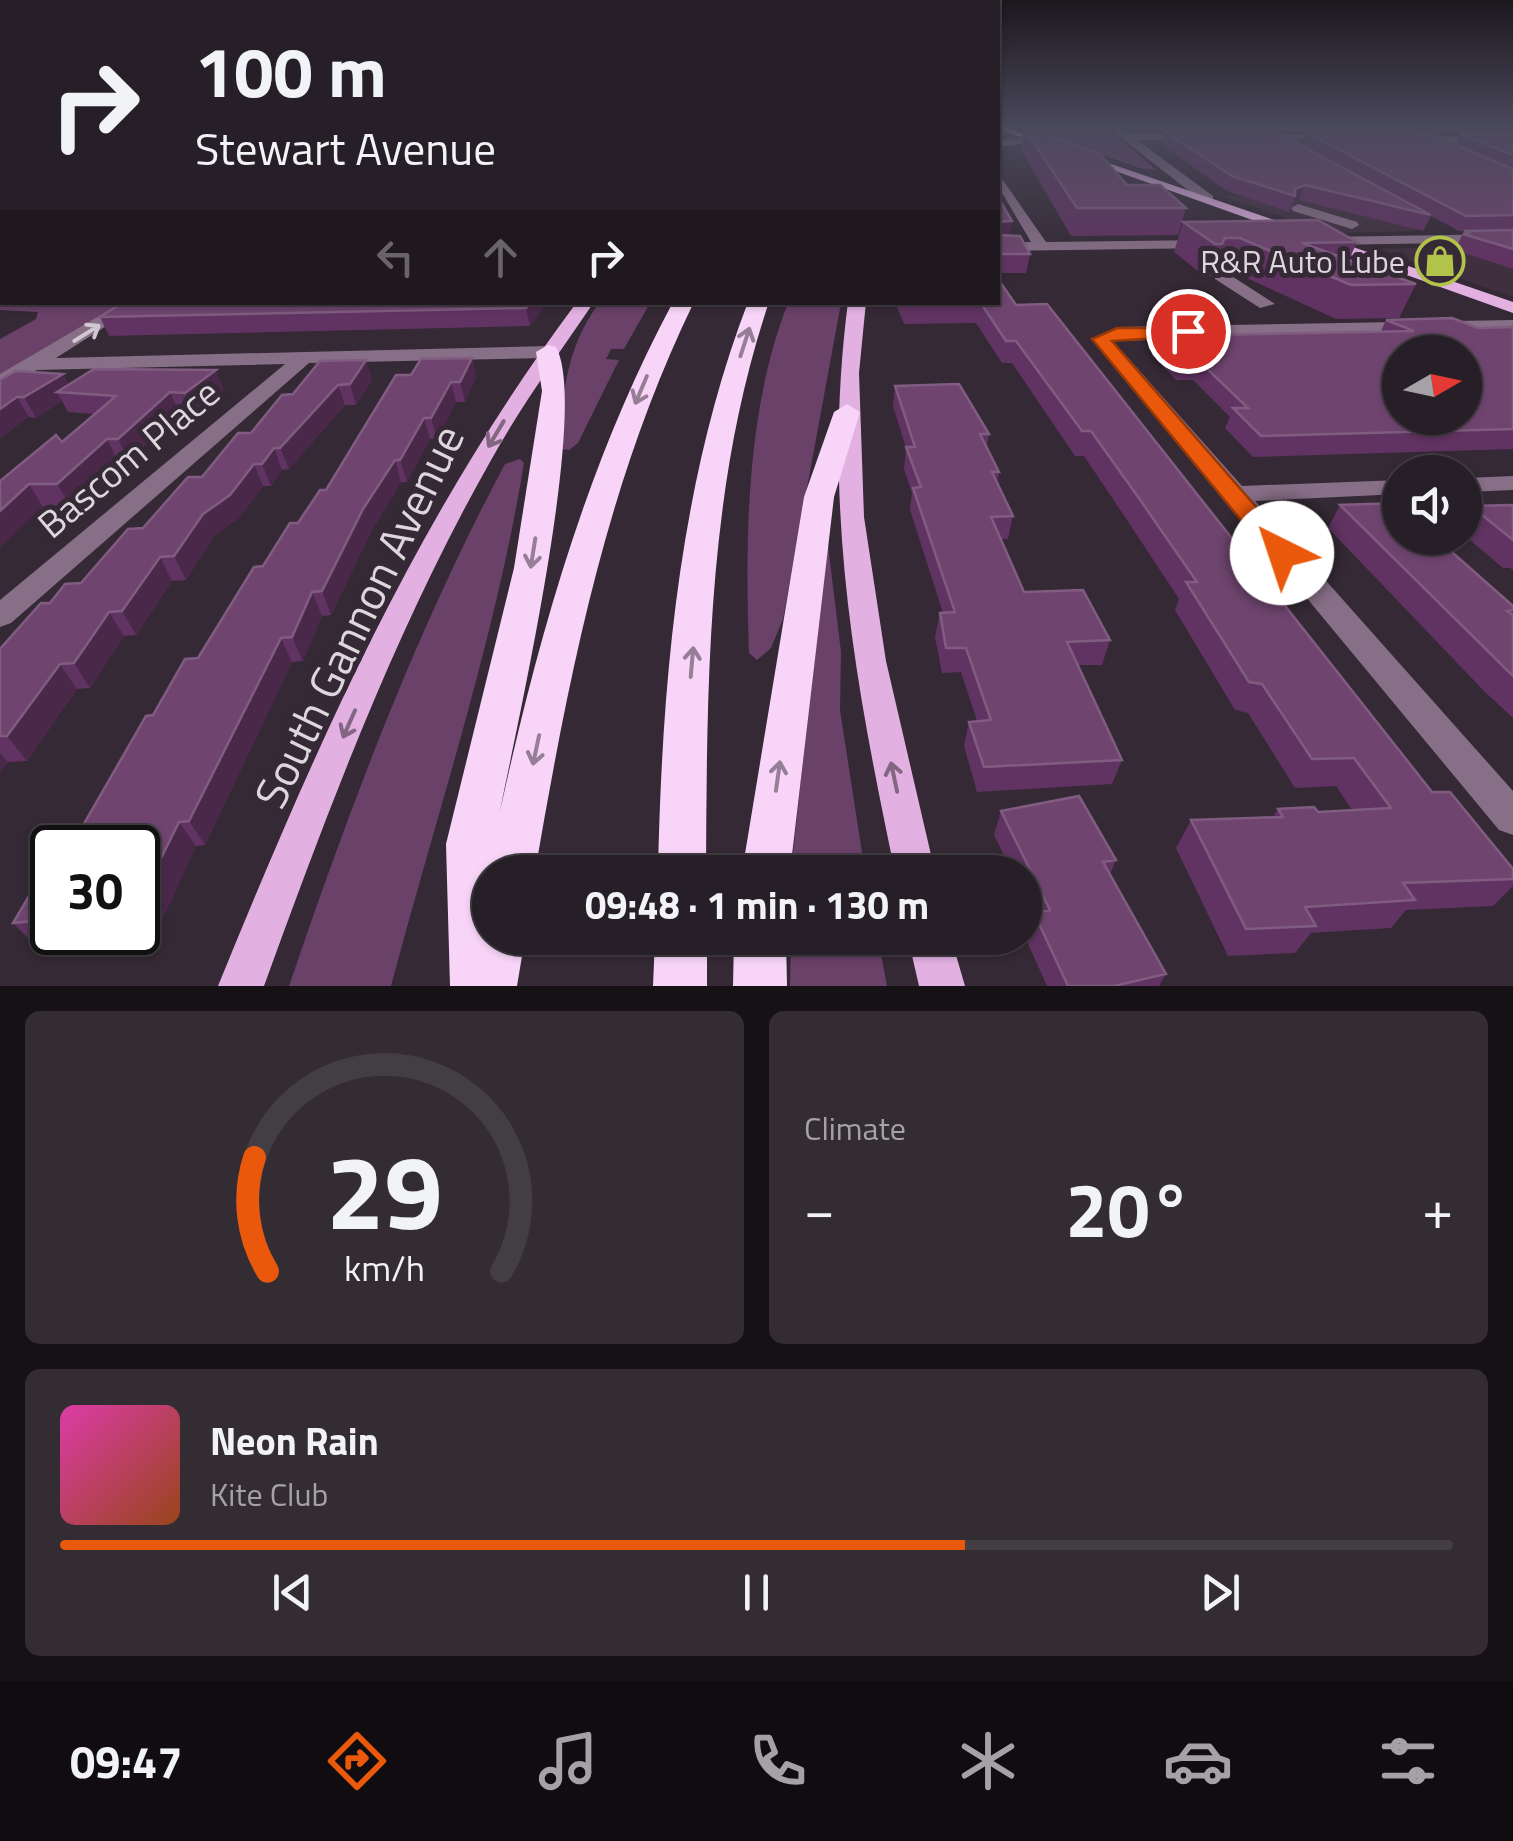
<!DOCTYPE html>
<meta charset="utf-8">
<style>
:root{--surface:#271f27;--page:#332c33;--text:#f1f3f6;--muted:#a4a2a7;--line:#433d44;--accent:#ea580c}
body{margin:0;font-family:"Titillium Web",sans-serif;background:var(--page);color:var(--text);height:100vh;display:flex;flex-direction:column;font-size:38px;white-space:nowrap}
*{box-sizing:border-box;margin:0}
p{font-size:32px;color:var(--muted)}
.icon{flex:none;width:55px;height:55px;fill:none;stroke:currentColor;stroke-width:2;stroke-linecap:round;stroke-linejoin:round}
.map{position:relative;height:986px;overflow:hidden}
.sheet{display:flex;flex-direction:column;gap:25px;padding:25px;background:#151115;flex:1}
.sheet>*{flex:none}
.guide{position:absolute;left:0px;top:0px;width:1000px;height:305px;box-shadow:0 2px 8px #0004,0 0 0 2px var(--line);background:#271f27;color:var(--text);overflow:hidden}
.needle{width:65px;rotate:81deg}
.controls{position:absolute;left:1382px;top:335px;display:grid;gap:20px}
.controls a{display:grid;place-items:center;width:100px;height:100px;border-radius:50%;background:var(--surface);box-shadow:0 2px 8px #0004,0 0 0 2px var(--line);font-size:50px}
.speed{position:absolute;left:30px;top:825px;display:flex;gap:20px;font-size:50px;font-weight:700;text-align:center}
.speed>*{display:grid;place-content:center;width:130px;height:130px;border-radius:50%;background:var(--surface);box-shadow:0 2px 8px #0004,0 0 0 2px var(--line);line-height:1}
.speed .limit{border:5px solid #111;border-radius:15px;background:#fff;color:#111}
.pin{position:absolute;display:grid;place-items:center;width:85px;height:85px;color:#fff;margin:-42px;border:5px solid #fff;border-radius:50%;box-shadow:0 2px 10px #0007}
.me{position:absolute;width:110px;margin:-55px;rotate:319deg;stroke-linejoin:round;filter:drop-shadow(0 0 8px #0008)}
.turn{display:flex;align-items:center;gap:35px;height:210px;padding:0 30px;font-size:45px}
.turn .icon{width:130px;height:130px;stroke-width:2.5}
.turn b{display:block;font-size:70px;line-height:85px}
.lanes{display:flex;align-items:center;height:95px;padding:0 30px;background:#0003;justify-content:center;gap:50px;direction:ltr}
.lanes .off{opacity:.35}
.big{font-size:75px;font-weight:700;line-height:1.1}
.sheet .tile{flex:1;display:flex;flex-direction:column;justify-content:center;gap:15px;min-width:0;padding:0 35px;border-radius:15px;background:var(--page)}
.sheet .dial{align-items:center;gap:0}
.dial svg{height:260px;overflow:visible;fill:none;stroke:var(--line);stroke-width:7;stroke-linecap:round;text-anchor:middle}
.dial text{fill:var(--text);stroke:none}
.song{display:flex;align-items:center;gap:30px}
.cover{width:120px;height:120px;border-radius:15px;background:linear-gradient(135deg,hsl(320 70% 55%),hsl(20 70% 35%))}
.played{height:10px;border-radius:5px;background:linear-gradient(90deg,var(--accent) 65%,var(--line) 65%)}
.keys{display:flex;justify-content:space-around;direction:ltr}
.heat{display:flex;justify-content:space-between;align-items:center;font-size:55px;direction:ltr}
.sheet .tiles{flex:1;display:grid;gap:25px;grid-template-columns:1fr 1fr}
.tile:last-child{grid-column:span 2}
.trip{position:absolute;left:472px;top:855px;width:570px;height:100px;border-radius:50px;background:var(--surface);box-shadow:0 2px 8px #0004,0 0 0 2px var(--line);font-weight:700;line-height:100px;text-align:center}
.tabs{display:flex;height:160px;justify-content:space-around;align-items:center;background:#100c10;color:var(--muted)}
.tabs .icon{width:70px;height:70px}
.tabs .selected{color:var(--accent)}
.tabs b{font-size:45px;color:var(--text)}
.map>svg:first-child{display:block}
.built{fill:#40303f}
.green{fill:#694169}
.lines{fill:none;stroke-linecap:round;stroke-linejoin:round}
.minor{fill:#876f87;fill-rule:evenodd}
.major{fill:#e2b1e2;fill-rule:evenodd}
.highway{fill:#f8d5f8;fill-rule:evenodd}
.wall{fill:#613362}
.shaded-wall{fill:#4a284a}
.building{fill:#6f456f;stroke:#805c81;stroke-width:2.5;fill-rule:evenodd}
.oneway{stroke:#d0c7d0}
.oneway2{stroke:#967f96}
.oneway3{stroke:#826682}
.route{fill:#ea580c;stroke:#983908;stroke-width:2.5}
.labels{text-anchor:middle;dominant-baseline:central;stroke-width:10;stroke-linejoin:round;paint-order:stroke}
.far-poi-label{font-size:32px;fill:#ddd6dd;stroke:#342934;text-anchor:end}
.street-label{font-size:38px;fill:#ddd6dd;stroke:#342934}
.near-street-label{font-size:45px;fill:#ddd6dd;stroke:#342934}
</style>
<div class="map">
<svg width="1513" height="986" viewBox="0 0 1513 986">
<rect width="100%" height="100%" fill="#342934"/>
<path class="built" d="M 1222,196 L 1357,197 L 1417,231 L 1330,233 Z
M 1452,247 L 1513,266 L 1513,297 L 1377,249 Z"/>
<path class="green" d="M 1017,125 L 1103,125 L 1156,170 L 1140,168 Z
M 2,288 L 2,302 L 130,303 L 0,379 L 0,339 L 36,319 L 38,312 L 0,310 Z
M 599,303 L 650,303 L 624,349 L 611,349 L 606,359 L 619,360 L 578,443 L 569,450 L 560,449 C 562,394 566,348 599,303 Z
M 788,303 L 841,303 L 783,619 L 771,648 L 757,660 L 749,653 C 745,539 746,410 788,303 Z
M 520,459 L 524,463 C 495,640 437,813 391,986 L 289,986 C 349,809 417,628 505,464 Z
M 827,537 L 841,652 L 840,710 L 865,872 L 791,872 Z
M 791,938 L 878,938 L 887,986 L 790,986 Z"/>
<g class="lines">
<path class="minor" d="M 1105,125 L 1117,125 L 1128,134 L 1197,135 L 1193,140 L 1137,140 L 1213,196 L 1213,202 L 1203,202 Z
M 1253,134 L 1338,135 L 1343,138 L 1249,139 Z
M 1036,136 L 1040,141 L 998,147 L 998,141 Z
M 1408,136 L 1513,137 L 1513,143 L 1404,141 Z
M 998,173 L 1046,242 L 1208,240 L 1215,244 L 1208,248 L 998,251 L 998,243 L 1031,242 L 998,186 Z
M 1298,204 L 1357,222 L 1359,225 L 1352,229 L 1293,211 L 1291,208 Z
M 1513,234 L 1513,242 L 1323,245 L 1316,241 L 1323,237 Z
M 1215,273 L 1227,273 L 1275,304 L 1260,308 L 1215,279 Z
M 0,278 L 2,278 L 2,288 L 0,288 Z
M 123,302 L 144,302 L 56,358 L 548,346 L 558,352 L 548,358 L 309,363 L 11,623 L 0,627 L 0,600 L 285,364 L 37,370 L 0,389 L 0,374 Z
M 1513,320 L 1513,330 L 1113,341 L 1242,486 L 1400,480 L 1400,494 L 1255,501 L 1513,791 L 1513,835 L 1499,830 L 1092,339 L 1117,327 Z
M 1513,476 L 1513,490 L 1465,492 L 1465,478 Z"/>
<path class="major" d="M 998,125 L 1513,302 L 1513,313 L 998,129 Z
M 577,302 L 594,302 C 558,355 521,406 490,462 C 396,628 329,807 264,986 L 218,986 C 318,741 417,516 577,302 Z
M 848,302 L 866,302 L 859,373 L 864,517 L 886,661 L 935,872 L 895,872 C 854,677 822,503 848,302 Z
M 908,938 L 951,938 L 965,986 L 919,986 Z"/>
<path class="highway" d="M 673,302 L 694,302 C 606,483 569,675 535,872 L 490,872 L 490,938 L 525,938 L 517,986 L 450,986 L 446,844 L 514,568 L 542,391 L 536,352 L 548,345 L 556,347 C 590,408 516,729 500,811 C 539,634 587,463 673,302 Z
M 748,302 L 769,302 C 707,486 707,680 706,872 L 658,872 C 662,681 679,482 748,302 Z
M 847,404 L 860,412 L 834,497 L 790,872 L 742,872 L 804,497 L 834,412 Z
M 655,938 L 707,938 L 707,986 L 653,986 Z
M 734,938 L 786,938 L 787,986 L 733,986 Z"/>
</g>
<path class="wall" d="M 1135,125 L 1513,125 L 1513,134 L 1276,132 L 1380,188 L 1303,145 L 1307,133 L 1456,145 L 1460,134 L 1513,134 L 1513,269 L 1455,250 L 1464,231 L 1459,231 L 1431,216 L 1423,231 L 1299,200 L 1293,203 L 1289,212 L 1227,191 L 1161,144 L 1164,131 L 1201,131 L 1142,130 Z
M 2,127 L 2,187 L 0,187 L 0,128 Z
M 1024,128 L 1127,185 L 1186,208 L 1178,235 L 1071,236 L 1021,150 Z
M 998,197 L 1009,236 L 1030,254 L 1026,273 L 998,273 Z
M 1183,222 L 1357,242 L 1349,260 L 1416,284 L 1399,318 L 1336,319 L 1229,270 L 1215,269 L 1211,276 L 1204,276 L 1174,252 Z
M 547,302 L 530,326 L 109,336 L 100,317 Z
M 895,302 L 998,302 L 1016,305 L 1432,792 L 1513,869 L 1513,886 L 1493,906 L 1406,910 L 1391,928 L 1311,933 L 1295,953 L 1228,956 L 1176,848 L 1191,820 L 1273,817 L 1278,809 L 1318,812 L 1352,810 L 1336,786 L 1295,788 L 1248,713 L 1235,710 L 1175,610 L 1179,599 L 1127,520 L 1084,456 L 1075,456 L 1012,363 L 1002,363 L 976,323 L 904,324 Z
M 1386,320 L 1478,328 L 1513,327 L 1513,449 L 1253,457 L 1225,428 L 1230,417 L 1193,380 L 1176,380 L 1152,355 L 1158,336 L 1381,331 Z
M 472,358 L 476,377 L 465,402 L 456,402 L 437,439 L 430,439 L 407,482 L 401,482 L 371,532 L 331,615 L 322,616 L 303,661 L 292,662 L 205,845 L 196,846 L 155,935 L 37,947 L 13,923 L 52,859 L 52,932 L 138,932 L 138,848 L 153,715 L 198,658 L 263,566 L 326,490 L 411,375 Z
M 366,360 L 372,380 L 356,405 L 345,405 L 289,469 L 282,470 L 271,486 L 263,486 L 240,517 L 214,536 L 186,580 L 172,581 L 136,635 L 124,636 L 90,688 L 77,689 L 27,761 L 8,762 L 0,773 L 0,649 L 50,603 L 81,583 L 293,394 Z
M 63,374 L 69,385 L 224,390 L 194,414 L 179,412 L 129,461 L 118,461 L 70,506 L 43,507 L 0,481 L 62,442 L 94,414 L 68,412 L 62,401 L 36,418 L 29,417 L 0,380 Z
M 895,386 L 989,434 L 986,448 L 999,472 L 997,483 L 1013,516 L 1008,539 L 1001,539 L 1024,592 L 1110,640 L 1102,665 L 1078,665 L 1122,760 L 1112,784 L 977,792 L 964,746 L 969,722 L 977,721 L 961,672 L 942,673 L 935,637 L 940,613 L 943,613 L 910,510 L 912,493 L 904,469 L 906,448 L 893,406 Z
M 1340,505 L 1513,606 L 1513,718 L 1484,691 L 1328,528 Z
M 1513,505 L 1513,570 L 1510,568 L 1503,568 L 1465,536 L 1465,516 L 1471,506 Z
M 1001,811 L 1116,860 L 1110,874 L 1166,974 L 1159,986 L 1047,986 L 1025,937 L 1033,918 L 1025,901 L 1025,872 L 1012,872 L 994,835 Z"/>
<path class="shaded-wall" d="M 1305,185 L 1299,200 L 1293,203 L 1295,196 L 1295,189 Z
M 1012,221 L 1008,239 L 998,240 L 998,222 Z
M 1225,238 L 1215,269 L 1211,276 L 1222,244 Z
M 531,302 L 547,302 L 530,326 L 526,308 Z
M 472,358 L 476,377 L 465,402 L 460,382 Z
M 366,360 L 372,380 L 356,405 L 350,384 Z
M 216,370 L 224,390 L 194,414 L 185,393 Z
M 63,374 L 73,393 L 57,392 L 62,401 L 36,418 L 24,397 Z
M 451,382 L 456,402 L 437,439 L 431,418 Z
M 338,385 L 345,405 L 289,469 L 280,448 Z
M 170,392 L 179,412 L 129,461 L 118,439 Z
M 17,397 L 29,417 L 0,439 L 0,409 Z
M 424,418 L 430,439 L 407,482 L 400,460 Z
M 107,439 L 118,461 L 70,506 L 57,484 Z
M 274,448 L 282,470 L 271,486 L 262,464 Z
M 395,460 L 401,482 L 371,532 L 331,615 L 322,591 L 363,509 Z
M 254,464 L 263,486 L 240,517 L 214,536 L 186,580 L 174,556 L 203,514 Z
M 29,484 L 43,507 L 0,548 L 0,511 Z
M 160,557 L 172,581 L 136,635 L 122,611 Z
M 312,592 L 322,616 L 303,661 L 292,637 Z
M 109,612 L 124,636 L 90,688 L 74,663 Z
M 281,638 L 292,662 L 205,845 L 189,821 Z
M 60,664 L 77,689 L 27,761 L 7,736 Z
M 0,753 L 8,762 L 0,773 Z
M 179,822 L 196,846 L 155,935 L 138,914 L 138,905 Z"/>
<path class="building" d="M 2,127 L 2,151 L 0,151 L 0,128 Z
M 1024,128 L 1100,154 L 1127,185 L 1160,185 L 1186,208 L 1077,208 Z
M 1164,131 L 1276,132 L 1431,215 L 1305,185 L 1295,189 L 1295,196 L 1232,176 Z
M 1307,133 L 1431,134 L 1513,169 L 1513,215 L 1466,216 Z
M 1460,134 L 1513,134 L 1513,155 Z
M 998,197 L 1012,221 L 998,222 L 999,235 L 1020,236 L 1030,254 L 998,254 Z
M 1318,220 L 1357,242 L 1302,243 L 1416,284 L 1351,285 L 1240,238 L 1225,238 L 1222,244 L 1215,244 L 1183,222 Z
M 1513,230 L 1513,249 L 1463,234 L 1470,233 L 1464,231 Z
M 998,279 L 1016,305 L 1047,304 L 1432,792 L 1450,792 L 1513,869 L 1513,879 L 1403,883 L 1415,900 L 1305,907 L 1316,926 L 1246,929 L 1191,820 L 1283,817 L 1278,809 L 1314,807 L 1318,812 L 1391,808 L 1354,758 L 1312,759 L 1262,684 L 1249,682 L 1186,582 L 1197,582 L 1136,494 L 1091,431 L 1082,431 L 1016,341 L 1006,341 L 980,302 L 998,302 Z
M 124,302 L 531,302 L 526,308 L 100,317 Z
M 1452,318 L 1478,328 L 1513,327 L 1513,429 L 1261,436 L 1233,408 L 1248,408 L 1199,361 L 1182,361 L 1158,336 L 1414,331 L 1386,320 ZM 1400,352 L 1465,352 L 1465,418 L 1400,418 Z
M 472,358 L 460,382 L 451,382 L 431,418 L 424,418 L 400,460 L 395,460 L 363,509 L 322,591 L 312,592 L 292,637 L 281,638 L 189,821 L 179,822 L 138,905 L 138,848 L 70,848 L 146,716 L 153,715 L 185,659 L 198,658 L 254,567 L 263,566 L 290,523 L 298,523 L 320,490 L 326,490 L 396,375 L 411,375 L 421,359 Z
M 366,360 L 350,384 L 338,385 L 280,448 L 274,448 L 262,464 L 254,464 L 230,495 L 203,514 L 174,556 L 160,557 L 122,611 L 109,612 L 74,663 L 60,664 L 7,736 L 0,736 L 0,649 L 41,603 L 50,603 L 65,584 L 81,583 L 128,529 L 143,528 L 188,477 L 202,477 L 238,433 L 251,433 L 282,395 L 293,394 L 320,361 Z
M 94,369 L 216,370 L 185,393 L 170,392 L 118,439 L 107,439 L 57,484 L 29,484 L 0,511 L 0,481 L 56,435 L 62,442 L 116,396 L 57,392 Z
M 16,371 L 63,374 L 24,397 L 17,397 L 0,409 L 0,380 Z
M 959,384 L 989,434 L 980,434 L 999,472 L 992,472 L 1013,516 L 991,517 L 1024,592 L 1083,590 L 1110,640 L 1067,642 L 1122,760 L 984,767 L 969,722 L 991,720 L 966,648 L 946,648 L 940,613 L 955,612 L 913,488 L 921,487 L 906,447 L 915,447 L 895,386 Z
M 1398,503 L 1400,505 L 1400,538 L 1436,538 L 1513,606 L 1513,610 L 1507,611 L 1513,615 L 1513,676 L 1340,505 Z
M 1513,505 L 1513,540 L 1471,506 Z
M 1079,796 L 1116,860 L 1103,862 L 1166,974 L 1114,986 L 1068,986 L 1034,913 L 1050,910 L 1001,811 Z
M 51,859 L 52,919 L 13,923 Z"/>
<defs><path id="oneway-shaft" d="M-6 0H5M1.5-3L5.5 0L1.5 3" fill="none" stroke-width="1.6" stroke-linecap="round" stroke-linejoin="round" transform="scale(2.5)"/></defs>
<use class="oneway" href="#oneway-shaft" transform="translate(87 333) rotate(-32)"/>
<g class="oneway2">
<use href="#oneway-shaft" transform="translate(745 342) rotate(-72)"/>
<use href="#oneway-shaft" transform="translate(641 390) rotate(113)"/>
<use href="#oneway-shaft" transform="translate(533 553) rotate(99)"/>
<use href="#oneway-shaft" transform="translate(692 662) rotate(-85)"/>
<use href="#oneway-shaft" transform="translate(536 750) rotate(102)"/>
<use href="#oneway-shaft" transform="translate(778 776) rotate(-82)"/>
</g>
<g class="oneway3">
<use href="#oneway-shaft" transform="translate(496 434) rotate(121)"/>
<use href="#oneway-shaft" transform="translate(349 724) rotate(114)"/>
<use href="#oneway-shaft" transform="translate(894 777) rotate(-102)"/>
</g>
<linearGradient id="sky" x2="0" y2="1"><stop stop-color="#1d171d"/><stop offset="0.48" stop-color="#4a495c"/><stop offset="1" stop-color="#4a495c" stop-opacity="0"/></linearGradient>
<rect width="1513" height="263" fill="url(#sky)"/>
<path class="route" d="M 1117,328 L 1194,328 L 1197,331 L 1188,336 L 1112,341 L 1291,547 L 1295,553 L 1291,559 L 1273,559 L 1092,339 Z"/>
<defs>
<g id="shop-ring" transform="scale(2.5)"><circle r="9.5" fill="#342934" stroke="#b2c34c" stroke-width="1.5"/><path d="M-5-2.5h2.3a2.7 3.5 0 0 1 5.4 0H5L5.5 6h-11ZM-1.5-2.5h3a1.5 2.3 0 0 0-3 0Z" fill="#b2c34c"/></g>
</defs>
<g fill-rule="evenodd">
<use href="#shop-ring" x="1440" y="261"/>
</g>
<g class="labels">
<g class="far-poi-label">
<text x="1405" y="261">R&amp;R Auto Lube</text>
</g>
<g class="street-label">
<text transform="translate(128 458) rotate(-40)">Bascom Place</text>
</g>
<g class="near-street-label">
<text transform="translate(358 616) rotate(-64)">South Gannon Avenue</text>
</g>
</g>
</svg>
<div class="controls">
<a><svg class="needle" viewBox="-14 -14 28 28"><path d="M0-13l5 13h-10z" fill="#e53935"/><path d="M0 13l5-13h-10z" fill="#a4a2a7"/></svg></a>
<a><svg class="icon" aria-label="sound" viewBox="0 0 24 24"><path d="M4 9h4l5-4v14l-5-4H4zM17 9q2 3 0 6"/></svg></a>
</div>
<div class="speed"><div class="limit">30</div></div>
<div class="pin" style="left:1188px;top:331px;background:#d93025"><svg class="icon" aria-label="arrive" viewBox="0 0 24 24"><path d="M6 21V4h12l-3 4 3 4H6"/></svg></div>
<svg class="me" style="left:1282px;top:553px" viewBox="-20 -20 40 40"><circle r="19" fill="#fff"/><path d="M0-13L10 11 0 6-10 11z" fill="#ea580c"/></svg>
<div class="trip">09:48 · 1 min · 130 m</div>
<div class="guide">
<div class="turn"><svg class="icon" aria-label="right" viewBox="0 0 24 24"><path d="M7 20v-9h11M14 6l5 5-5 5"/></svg><div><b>100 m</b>Stewart Avenue</div></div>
<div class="lanes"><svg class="icon off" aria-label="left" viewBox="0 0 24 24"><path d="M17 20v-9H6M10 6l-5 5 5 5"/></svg><svg class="icon off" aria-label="ahead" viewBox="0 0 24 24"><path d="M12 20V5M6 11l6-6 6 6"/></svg><svg class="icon" aria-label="right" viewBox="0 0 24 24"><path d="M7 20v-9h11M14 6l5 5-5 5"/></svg></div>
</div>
</div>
<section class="sheet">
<div class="tiles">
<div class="tile dial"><svg viewBox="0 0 100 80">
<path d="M14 69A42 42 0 1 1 86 69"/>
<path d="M14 69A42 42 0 0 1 10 34" stroke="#ea580c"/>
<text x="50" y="56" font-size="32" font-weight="700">29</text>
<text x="50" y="72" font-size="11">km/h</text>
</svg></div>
<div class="tile"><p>Climate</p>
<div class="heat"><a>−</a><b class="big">20°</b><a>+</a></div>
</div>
<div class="tile">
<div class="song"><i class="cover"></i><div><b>Neon Rain</b><p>Kite Club</p></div></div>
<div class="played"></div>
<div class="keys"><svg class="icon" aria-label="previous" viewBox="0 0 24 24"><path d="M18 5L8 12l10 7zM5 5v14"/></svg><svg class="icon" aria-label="pause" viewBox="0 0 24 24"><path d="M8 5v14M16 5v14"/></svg><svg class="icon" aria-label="next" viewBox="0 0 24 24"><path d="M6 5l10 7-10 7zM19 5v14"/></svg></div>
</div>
</div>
</section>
<nav class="tabs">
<b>09:47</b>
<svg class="icon selected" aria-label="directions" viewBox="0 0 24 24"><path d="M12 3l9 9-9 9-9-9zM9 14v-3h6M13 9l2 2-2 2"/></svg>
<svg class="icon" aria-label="music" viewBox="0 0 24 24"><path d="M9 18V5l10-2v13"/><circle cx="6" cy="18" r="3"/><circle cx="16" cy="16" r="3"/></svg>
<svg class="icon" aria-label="phone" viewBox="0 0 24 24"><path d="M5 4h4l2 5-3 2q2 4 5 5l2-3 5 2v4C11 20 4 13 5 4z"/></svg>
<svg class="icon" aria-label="climate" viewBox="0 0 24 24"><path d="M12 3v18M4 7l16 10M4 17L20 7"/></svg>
<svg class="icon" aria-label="car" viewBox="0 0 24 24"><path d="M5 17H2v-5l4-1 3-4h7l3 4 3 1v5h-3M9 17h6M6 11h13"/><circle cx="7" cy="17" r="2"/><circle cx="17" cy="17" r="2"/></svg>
<svg class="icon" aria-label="filters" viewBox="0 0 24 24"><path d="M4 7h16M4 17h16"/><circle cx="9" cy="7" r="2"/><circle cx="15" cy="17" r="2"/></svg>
</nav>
